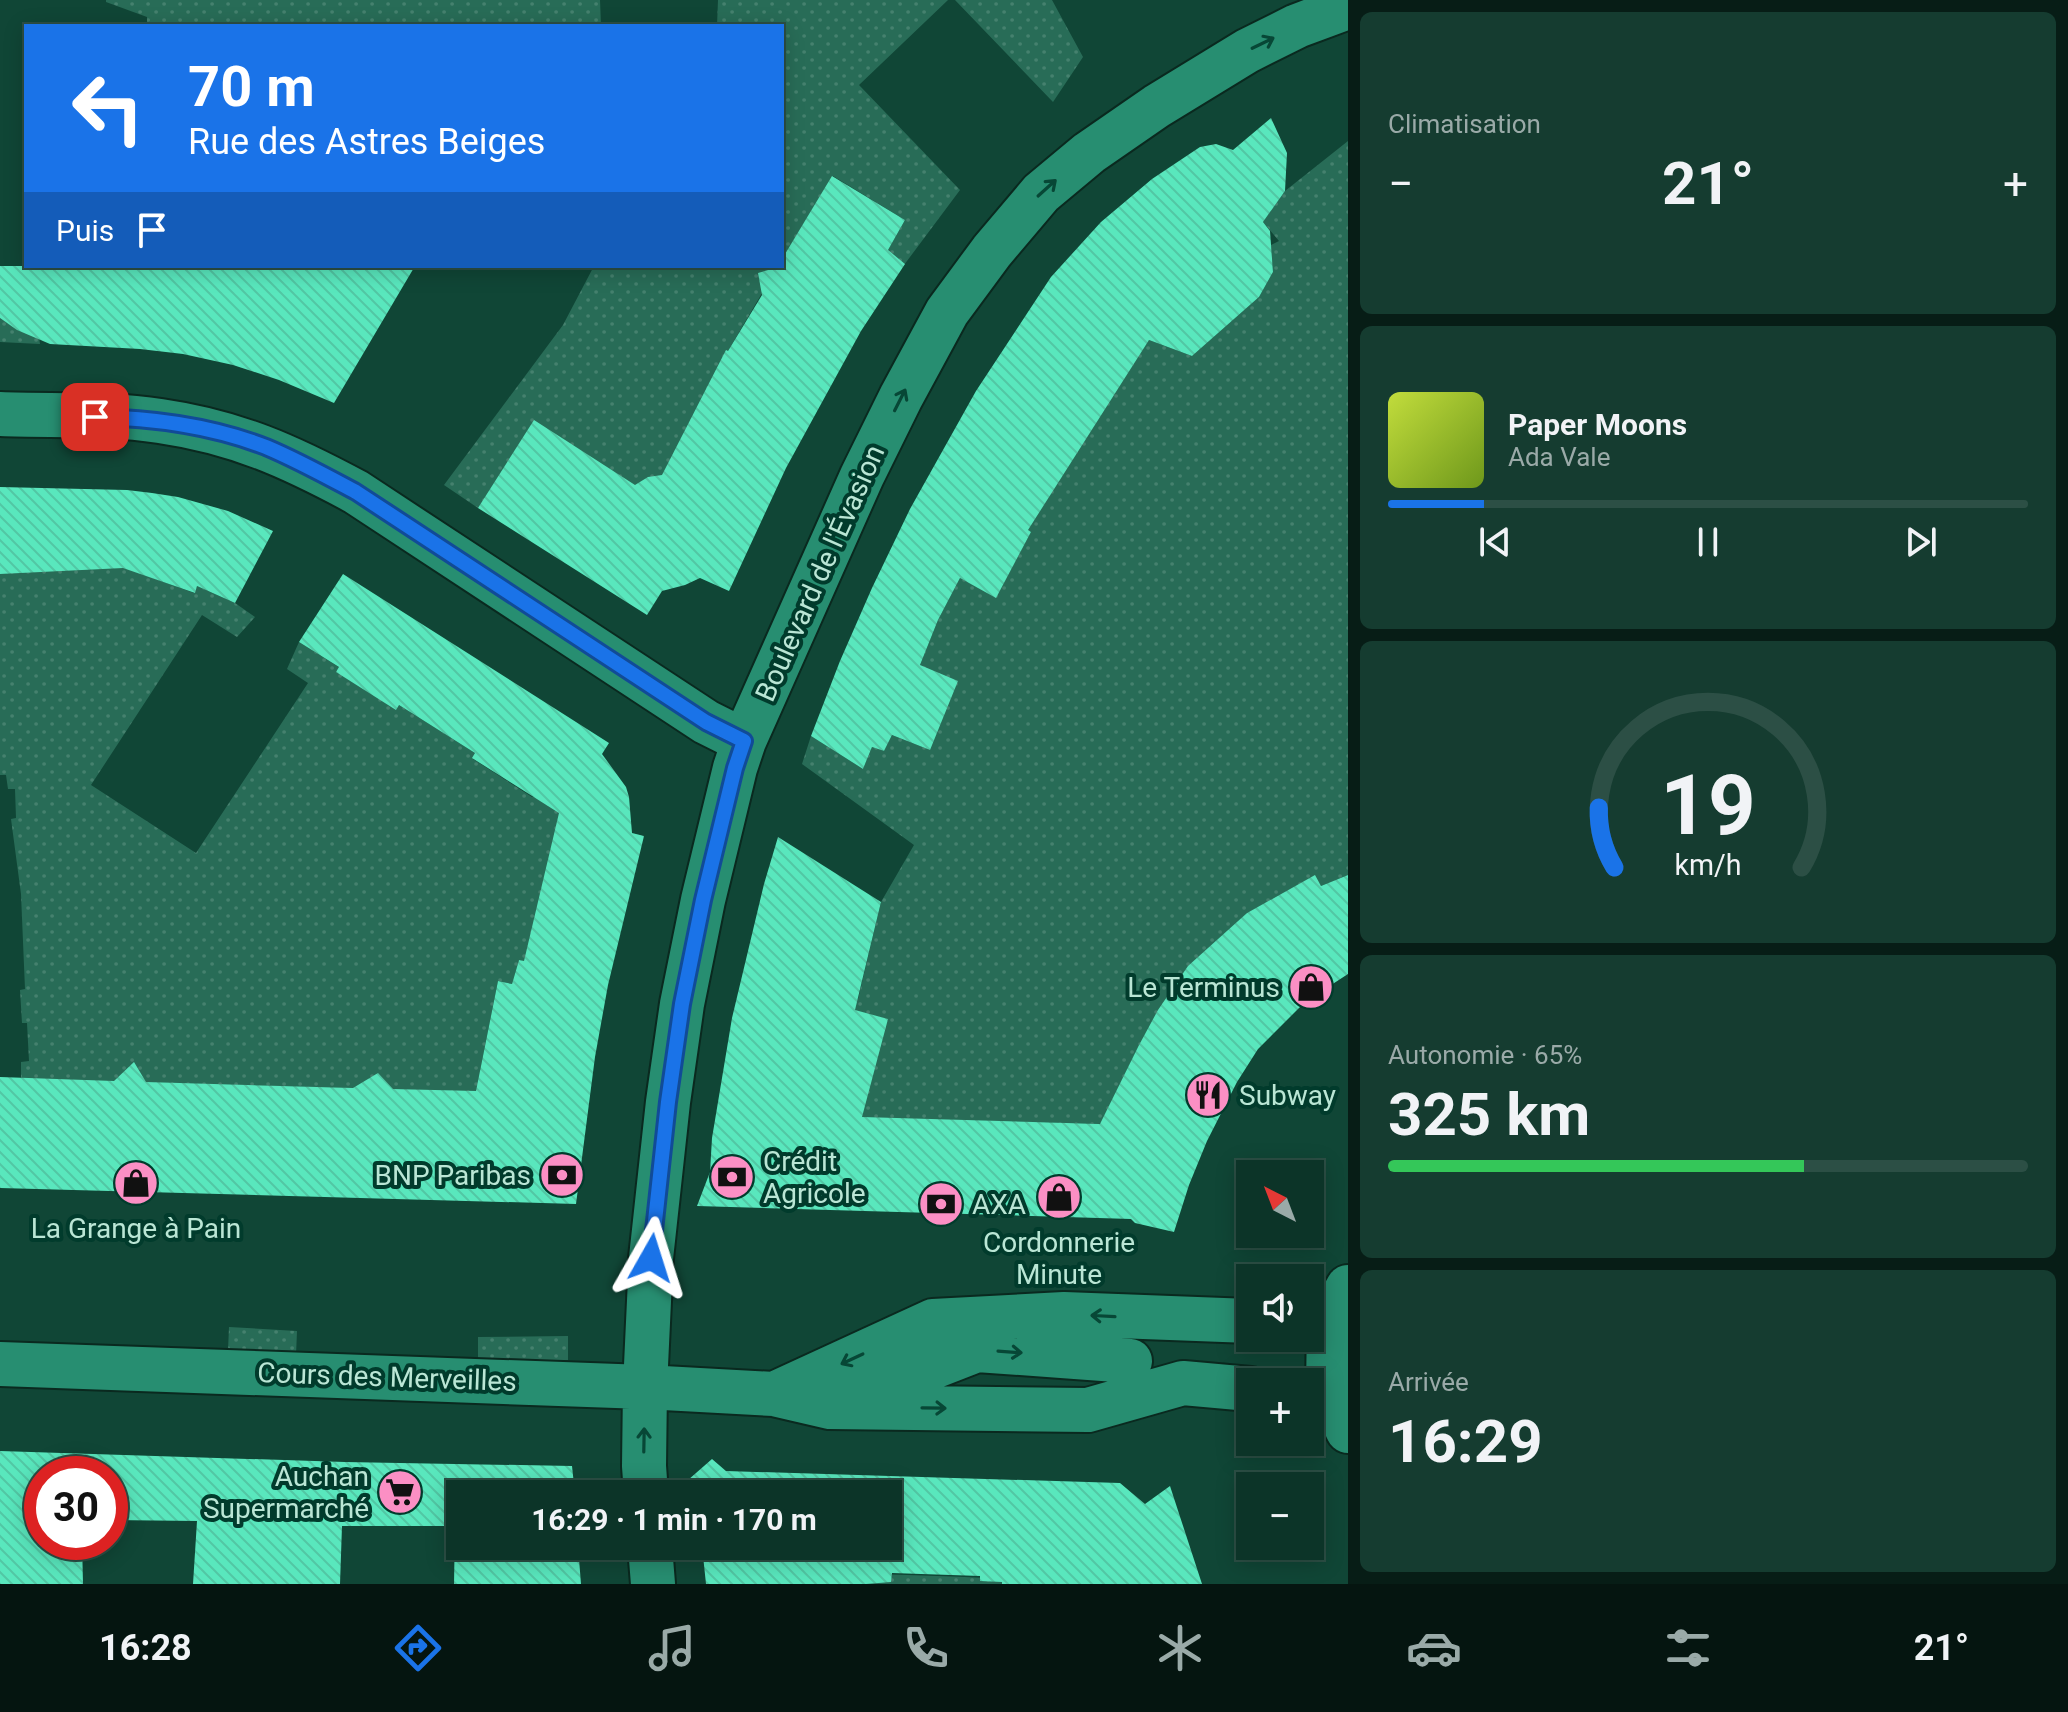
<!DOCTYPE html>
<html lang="fr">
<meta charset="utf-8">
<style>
:root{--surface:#0c3428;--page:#153c30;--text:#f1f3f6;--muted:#9aaaa8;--line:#2c4f45;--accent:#1a73e8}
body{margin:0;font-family:Roboto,sans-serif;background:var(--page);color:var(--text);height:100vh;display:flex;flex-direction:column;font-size:30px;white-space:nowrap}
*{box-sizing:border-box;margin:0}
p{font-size:26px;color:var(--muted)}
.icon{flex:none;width:44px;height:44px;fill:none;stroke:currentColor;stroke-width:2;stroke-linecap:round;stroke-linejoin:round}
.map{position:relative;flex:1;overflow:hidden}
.sheet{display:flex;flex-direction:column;gap:12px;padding:12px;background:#071d16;width:720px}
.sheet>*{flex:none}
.hud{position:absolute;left:24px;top:24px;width:760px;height:244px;border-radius:0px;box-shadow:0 4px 20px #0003,0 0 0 2px var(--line);background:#1a73e8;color:#fff;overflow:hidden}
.needle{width:52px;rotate:318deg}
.tools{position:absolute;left:1236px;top:1160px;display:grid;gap:16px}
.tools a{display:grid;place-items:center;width:88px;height:88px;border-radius:0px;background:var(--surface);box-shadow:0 4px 20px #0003,0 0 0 2px var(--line);font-size:40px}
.speed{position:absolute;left:24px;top:1456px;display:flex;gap:16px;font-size:40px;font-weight:700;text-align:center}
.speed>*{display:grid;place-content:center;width:104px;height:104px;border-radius:50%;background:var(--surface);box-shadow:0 4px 20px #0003,0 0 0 2px var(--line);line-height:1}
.speed .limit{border:12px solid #d22;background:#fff;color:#111}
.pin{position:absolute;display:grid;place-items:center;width:68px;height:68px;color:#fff;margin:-34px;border-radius:16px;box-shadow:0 4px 12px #0006}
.me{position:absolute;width:88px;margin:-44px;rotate:6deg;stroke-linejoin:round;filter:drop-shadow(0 0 6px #0008)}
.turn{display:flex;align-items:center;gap:28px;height:168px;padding:0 32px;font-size:36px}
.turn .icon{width:104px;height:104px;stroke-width:2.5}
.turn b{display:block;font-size:56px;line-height:68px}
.then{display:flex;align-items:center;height:76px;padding:0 32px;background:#0003;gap:16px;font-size:30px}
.big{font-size:60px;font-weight:700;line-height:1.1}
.sheet .card{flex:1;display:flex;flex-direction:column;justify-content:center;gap:12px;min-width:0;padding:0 28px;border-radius:12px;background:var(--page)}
.sheet .dial{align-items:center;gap:0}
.dial svg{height:208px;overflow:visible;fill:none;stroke:var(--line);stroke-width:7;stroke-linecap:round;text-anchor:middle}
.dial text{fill:var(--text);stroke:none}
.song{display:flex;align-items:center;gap:24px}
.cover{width:96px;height:96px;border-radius:12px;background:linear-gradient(135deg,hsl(70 70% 55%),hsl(80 70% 35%))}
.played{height:8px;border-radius:4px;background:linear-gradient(90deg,var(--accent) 15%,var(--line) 15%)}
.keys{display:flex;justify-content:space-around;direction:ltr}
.heat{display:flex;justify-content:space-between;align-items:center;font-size:44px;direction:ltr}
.charge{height:12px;border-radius:6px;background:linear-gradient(90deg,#34c759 65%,var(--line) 0)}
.trip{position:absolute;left:446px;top:1480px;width:456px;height:80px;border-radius:0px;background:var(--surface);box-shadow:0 4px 20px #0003,0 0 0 2px var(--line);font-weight:700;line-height:80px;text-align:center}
.tab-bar{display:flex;height:128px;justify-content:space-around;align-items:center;background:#051510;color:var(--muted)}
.tab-bar .icon{width:56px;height:56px}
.tab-bar .current{color:var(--accent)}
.tab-bar b{font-size:36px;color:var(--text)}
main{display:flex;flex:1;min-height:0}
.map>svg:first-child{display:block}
.grass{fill:url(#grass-dots)}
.building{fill:url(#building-back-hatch)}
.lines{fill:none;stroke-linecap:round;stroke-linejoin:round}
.minor-casing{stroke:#0a291f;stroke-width:48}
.minor{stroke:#278e71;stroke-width:44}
.oneway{stroke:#074736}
.route-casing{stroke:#114b97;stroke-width:20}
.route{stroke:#1a73e8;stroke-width:14}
.labels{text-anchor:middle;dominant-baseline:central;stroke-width:8;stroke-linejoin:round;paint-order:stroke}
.street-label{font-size:28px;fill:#bae6d5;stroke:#013b2c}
.poi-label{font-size:28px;fill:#bae6d5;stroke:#013b2c;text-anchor:end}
</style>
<main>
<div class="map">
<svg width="1348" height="1584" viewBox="0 0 1348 1584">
<defs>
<pattern id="grass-dots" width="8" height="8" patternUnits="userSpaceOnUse" patternTransform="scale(2)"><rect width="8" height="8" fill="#286c57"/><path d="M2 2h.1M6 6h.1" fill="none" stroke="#45816e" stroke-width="1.8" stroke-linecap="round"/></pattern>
<pattern id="building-back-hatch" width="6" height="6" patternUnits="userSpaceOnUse" patternTransform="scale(2)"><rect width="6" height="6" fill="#59e7bd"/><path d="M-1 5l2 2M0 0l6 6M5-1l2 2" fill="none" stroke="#52c7a4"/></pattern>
</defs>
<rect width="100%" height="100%" fill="#104636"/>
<path class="grass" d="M 106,0 L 600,0 L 601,26 L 147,26 L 147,17 L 106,2 Z
M 718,0 L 948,0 L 859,85 L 960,190 L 904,265 L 885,255 L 905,220 L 833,176 L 782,259 L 782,26 L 717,26 Z
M 955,0 L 1052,0 L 1083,57 L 1053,102 Z
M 1348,141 L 1348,875 L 1321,886 L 1314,876 L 1247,913 L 1184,974 L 1138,1047 L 1105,1115 L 1104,1124 L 838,1117 L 877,1058 L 887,1019 L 849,1009 L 858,999 L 881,902 L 914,845 L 802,764 L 811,736 L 863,769 L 872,747 L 884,751 L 892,735 L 930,750 L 920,665 L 938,620 L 960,578 L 996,597 L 1031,532 L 994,512 L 1149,340 L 1192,356 L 1259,297 L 1273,272 L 1271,245 L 1279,241 L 1263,222 L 1285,191 Z
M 594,266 L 778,266 L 728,351 L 672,478 L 632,491 L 478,508 L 444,485 L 563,325 Z
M 0,318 L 18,330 L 39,338 L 40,344 L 0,342 Z
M 116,559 L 128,569 L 194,593 L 197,586 L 235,603 L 255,617 L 237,637 L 202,615 L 91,785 L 196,853 L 308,683 L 287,669 L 299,642 L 475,753 L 473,759 L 532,797 L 556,797 L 568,835 L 533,964 L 519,960 L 512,984 L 498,981 L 480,1071 L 488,1092 L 21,1079 L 21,1062 L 29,1061 L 27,1023 L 22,1023 L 20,990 L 25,989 L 21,894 L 11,819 L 16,818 L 15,789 L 8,789 L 6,775 L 0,775 L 0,574 Z
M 229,1327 L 297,1331 L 296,1355 L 228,1351 Z
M 568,1336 L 568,1360 L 478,1361 L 478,1337 Z
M 782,1573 C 886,1573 990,1577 1095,1584 L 782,1584 Z"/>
<path class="building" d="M 1271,118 L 1287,153 L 1285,191 L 1263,222 L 1270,231 L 1273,272 L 1259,297 L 1192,356 L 1149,340 L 1028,530 L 1031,532 L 996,598 L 960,578 L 938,620 L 920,665 L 958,681 L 930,750 L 892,735 L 884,751 L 872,747 L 863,769 L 811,736 L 840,661 L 872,588 L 910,509 L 976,391 L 1051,277 L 1101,222 L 1152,179 L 1200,147 L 1216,144 L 1233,150 Z
M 832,176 L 905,220 L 888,250 L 905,264 L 861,331 L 786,468 L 729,591 L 700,578 L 685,585 L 662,591 L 647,615 L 478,508 L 534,420 L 635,485 L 648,477 L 662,475 L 726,350 L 728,351 L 762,295 L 758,273 L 782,266 L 782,259 Z
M 0,266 L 415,266 L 334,403 L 279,380 L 233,365 L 183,354 L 140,349 L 50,344 L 17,330 L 0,318 Z
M 0,487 L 127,490 L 152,493 L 178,497 L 228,511 L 273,531 L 235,603 L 197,586 L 195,593 L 123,568 L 0,574 Z
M 343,574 L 609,743 L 602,754 L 626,787 L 629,797 L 632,833 L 644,836 L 608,985 L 595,1057 L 576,1204 L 0,1188 L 0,1077 L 114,1081 L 134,1062 L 146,1082 L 353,1088 L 378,1073 L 393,1089 L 476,1091 L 498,981 L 512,984 L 519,960 L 524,961 L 559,813 L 472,758 L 475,753 L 399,705 L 396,710 L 336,672 L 339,667 L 299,642 Z
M 778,837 L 881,902 L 855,1010 L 888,1019 L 862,1117 L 1100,1124 L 1138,1047 L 1158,1010 L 1188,966 L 1247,913 L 1315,875 L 1321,886 L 1348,875 L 1348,974 L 1305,1002 L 1258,1049 L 1237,1082 L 1207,1141 L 1189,1185 L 1174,1232 L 1135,1223 L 1131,1219 L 697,1206 L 710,1172 L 712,1138 L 732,1018 L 764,884 Z
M 0,1451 L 345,1462 L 572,1466 L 575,1494 L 460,1494 L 460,1546 L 578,1546 L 581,1584 L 454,1584 L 455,1526 L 342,1526 L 340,1584 L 193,1584 L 197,1521 L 110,1520 L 110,1474 L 42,1474 L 42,1542 L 82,1542 L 83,1584 L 0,1584 Z
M 712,1459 L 726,1471 L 1120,1483 L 1145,1504 L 1170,1486 L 1202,1584 L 1002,1584 L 1002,1582 L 980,1581 L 980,1576 L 892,1573 L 891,1582 L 866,1584 L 706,1584 L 702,1546 L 888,1546 L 888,1494 L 696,1494 L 688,1480 Z"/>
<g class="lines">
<g class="minor-casing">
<path id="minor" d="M 0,414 C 52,416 109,413 160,421 C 236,432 289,456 356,492 L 706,722 L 744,741
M 1348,1287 L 1329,1321 L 1328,1389 L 1348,1431
M 0,1364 L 645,1387 L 774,1394 L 830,1407 L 1088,1410 L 1183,1383 L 1250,1389
M 774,1394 L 933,1321 L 1064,1314 L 1250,1321
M 851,1399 L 977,1350 L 1130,1361
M 646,1494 L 644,1466 L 645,1387 L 651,1258 L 668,1102 L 682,1004 L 703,900 L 735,768 L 744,741 L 862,476 L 901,397 L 947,312 L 992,251 L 1041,193 L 1089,153 L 1157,106 L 1247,51 L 1297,26 L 1348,7
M 650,1546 L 653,1584"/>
</g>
<use href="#minor" class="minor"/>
</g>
<defs><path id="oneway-shaft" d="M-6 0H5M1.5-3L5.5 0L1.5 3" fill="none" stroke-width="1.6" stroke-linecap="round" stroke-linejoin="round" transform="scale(2)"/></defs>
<g class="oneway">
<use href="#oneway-shaft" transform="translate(1263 43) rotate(-26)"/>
<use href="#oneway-shaft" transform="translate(1047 188) rotate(-42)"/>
<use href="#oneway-shaft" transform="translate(900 400) rotate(-63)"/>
<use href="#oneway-shaft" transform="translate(1103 1316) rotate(-177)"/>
<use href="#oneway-shaft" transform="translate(1010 1352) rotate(4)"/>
<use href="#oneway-shaft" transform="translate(852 1359) rotate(155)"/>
<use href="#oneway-shaft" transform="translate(934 1408) rotate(1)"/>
<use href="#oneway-shaft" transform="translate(644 1440) rotate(-89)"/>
</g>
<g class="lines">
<g class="route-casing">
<path id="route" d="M 95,417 C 153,418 212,426 266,447 C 297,460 326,476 356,492 L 706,722 L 744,741 L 735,768 L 703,900 L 682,1004 L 668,1102 L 651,1258"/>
</g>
<use href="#route" class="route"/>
</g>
<defs>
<g id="shop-disc" transform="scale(2.3)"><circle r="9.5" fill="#fb8fc4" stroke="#013b2c"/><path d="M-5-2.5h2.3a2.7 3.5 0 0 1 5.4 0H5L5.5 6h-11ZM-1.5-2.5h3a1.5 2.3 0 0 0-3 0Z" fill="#111"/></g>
<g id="restaurant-disc" transform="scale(2.3)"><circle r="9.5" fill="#fb8fc4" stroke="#013b2c"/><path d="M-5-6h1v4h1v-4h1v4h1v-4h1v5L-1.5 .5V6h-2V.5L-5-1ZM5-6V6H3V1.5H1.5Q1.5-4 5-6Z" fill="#111"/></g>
<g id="bank-disc" transform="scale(2.3)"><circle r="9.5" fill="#fb8fc4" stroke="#013b2c"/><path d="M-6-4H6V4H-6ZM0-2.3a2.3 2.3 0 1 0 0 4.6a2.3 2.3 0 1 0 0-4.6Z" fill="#111"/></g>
<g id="supermarket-disc" transform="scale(2.3)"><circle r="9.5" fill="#fb8fc4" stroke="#013b2c"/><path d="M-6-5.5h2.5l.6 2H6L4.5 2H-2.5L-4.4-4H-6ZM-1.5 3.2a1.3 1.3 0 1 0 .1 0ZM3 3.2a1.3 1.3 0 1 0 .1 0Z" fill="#111"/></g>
</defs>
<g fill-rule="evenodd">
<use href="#shop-disc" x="1311" y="987"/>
<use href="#restaurant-disc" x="1208" y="1095"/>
<use href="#bank-disc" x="562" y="1175"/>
<use href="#bank-disc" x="732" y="1177"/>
<use href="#shop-disc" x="136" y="1183"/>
<use href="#shop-disc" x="1059" y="1197"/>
<use href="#bank-disc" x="941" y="1204"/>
<use href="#supermarket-disc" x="400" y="1492"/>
</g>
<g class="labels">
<g class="street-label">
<text transform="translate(820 573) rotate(-66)">Boulevard de l'Évasion</text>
<text transform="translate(387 1377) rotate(2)">Cours des Merveilles</text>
</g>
<g class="poi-label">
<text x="1280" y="987">Le Terminus</text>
<text x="1239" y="1095" text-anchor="start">Subway</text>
<text x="763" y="1161" text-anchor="start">Crédit<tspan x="763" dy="32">Agricole</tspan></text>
<text x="531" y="1175">BNP Paribas</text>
<text x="972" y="1204" text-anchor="start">AXA</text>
<text x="136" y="1228" text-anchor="middle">La Grange à Pain</text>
<text x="1059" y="1242" text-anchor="middle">Cordonnerie<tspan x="1059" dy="32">Minute</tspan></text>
<text x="369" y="1476">Auchan<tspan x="369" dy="32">Supermarché</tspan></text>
</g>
</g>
</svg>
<div class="tools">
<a><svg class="needle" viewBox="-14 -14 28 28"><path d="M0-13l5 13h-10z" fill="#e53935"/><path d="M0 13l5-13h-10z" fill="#9aaaa8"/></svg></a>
<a><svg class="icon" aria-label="sound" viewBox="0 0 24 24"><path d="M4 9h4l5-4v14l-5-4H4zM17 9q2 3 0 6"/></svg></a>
<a>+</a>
<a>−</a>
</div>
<div class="speed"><div class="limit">30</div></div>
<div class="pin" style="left:95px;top:417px;background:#d93025"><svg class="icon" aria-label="arrive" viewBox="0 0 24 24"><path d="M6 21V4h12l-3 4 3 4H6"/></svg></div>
<svg class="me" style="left:651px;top:1258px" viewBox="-20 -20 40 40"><path d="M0-17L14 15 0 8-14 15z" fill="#1a73e8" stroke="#fff" stroke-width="4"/></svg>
<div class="trip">16:29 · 1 min · 170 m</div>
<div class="hud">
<div class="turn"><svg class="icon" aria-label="left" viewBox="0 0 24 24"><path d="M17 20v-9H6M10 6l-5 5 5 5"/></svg><div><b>70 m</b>Rue des Astres Beiges</div></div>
<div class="then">Puis<svg class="icon" aria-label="arrive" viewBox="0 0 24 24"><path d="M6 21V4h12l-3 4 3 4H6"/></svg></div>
</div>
</div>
<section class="sheet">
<div class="card"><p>Climatisation</p>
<div class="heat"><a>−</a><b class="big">21°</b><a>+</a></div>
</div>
<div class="card">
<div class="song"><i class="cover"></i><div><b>Paper Moons</b><p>Ada Vale</p></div></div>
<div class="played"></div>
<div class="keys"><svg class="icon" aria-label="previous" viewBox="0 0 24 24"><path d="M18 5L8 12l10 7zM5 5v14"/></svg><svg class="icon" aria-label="pause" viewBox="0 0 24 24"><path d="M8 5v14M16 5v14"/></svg><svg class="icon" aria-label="next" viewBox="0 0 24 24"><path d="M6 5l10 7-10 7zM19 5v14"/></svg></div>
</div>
<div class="card dial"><svg viewBox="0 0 100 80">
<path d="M14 69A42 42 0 1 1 86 69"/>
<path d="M14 69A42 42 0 0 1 8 46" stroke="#1a73e8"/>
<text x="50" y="56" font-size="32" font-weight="700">19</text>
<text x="50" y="72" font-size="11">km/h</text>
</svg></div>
<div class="card"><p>Autonomie · 65%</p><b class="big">325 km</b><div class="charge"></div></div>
<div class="card"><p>Arrivée</p><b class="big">16:29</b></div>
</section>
</main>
<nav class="tab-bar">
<b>16:28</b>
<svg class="icon current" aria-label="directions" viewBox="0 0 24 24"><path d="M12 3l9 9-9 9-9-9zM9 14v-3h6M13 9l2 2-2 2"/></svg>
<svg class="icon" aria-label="music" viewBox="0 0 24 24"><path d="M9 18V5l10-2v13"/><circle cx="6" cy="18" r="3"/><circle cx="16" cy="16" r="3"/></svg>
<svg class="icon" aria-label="phone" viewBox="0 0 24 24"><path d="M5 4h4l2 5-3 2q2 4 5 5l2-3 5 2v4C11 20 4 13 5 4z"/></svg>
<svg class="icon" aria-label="climate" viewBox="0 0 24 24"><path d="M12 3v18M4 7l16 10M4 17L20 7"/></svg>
<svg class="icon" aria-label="car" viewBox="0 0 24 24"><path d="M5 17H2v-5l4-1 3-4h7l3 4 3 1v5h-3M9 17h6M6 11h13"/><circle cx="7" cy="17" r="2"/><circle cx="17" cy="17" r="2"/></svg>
<svg class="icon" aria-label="filters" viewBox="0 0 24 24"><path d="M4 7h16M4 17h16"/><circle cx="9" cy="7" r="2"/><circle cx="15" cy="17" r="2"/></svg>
<b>21°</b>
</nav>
